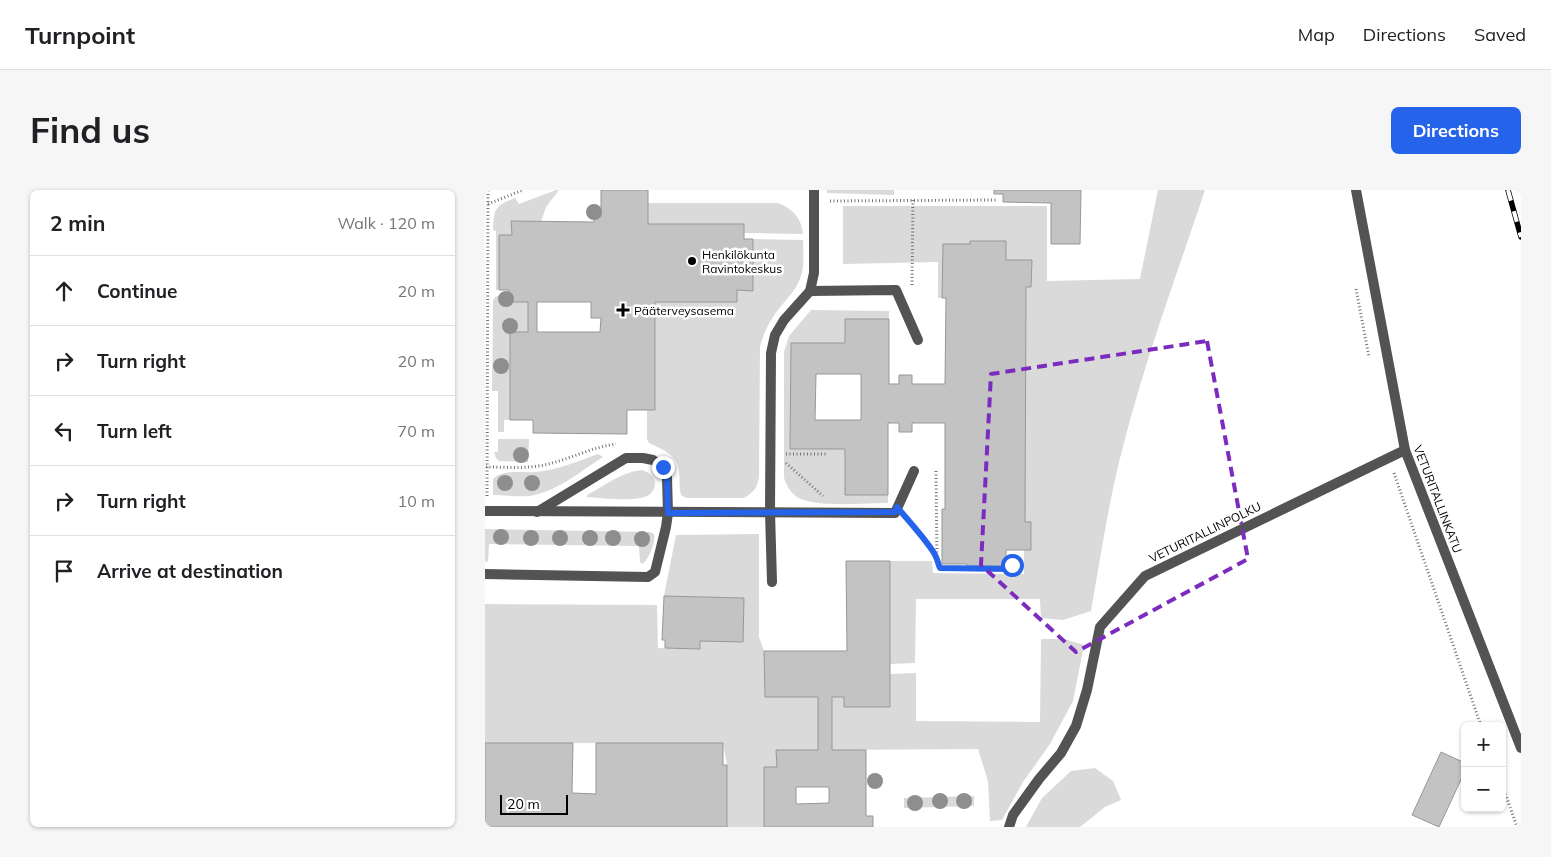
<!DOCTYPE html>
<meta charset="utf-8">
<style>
:root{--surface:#fff;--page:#f6f6f6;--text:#202124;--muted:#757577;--line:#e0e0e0;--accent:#2563eb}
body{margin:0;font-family:Mulish,sans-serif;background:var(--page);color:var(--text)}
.controls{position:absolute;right:15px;bottom:15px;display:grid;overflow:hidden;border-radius:8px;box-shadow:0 1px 4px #0004}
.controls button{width:45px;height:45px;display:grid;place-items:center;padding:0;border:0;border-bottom:1px solid var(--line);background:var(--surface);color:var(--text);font:25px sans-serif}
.scale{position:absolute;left:15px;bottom:12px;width:68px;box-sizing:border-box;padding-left:5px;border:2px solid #000;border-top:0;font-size:14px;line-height:18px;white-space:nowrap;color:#000;-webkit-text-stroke:4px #fff;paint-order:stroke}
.stop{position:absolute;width:15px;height:15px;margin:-11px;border:4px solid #2563eb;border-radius:50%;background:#fff}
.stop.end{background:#2563eb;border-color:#fff;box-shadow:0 1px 5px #0008}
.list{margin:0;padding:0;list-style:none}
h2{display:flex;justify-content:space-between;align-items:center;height:65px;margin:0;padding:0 20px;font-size:21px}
h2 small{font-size:16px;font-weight:400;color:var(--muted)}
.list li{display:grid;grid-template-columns:32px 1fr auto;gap:15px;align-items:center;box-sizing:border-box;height:70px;padding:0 20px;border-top:1px solid var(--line)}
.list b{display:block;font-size:19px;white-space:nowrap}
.list em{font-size:16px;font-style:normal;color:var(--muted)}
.icon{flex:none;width:28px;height:28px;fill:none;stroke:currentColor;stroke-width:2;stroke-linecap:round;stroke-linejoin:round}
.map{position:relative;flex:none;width:1036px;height:637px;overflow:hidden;border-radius:8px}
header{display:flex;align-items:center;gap:30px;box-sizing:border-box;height:70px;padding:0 25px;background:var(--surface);border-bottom:1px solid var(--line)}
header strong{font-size:24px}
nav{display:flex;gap:28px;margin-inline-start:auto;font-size:18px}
.intro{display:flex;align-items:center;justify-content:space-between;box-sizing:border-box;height:120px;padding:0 30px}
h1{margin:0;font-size:35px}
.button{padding:12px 22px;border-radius:8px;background:var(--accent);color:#fff;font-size:18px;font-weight:700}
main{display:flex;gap:30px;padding:0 30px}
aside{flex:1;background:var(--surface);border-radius:8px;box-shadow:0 1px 4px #0004}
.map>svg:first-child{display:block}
.green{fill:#dadada}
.building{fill:#c3c3c3;stroke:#979797;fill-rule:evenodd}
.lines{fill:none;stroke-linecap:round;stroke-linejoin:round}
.path{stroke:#757575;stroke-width:3;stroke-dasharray:1 2.5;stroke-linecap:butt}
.service{stroke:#535353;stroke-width:10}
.minor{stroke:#535353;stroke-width:10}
.rail-casing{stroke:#000;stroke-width:5.5}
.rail{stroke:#fff;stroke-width:4;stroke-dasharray:11;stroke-linecap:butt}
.tree{fill:#8e8e8e}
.route{stroke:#2563eb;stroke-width:6}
.marked{fill:none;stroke:#7b2cbf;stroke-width:4;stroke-dasharray:10 6;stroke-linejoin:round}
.poi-dot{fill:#000;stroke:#fff;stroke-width:2}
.labels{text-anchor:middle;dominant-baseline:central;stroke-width:5;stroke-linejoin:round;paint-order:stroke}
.poi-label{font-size:12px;fill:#000;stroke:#fff;text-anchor:start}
.street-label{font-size:12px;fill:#000;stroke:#fff}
</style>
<header>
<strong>Turnpoint</strong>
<nav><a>Map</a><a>Directions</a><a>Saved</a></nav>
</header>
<div class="intro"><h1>Find us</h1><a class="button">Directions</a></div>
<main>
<aside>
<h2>2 min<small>Walk · 120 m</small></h2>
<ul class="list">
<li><svg class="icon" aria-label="ahead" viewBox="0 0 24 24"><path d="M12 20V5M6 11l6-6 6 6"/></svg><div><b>Continue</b></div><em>20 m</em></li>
<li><svg class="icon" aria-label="right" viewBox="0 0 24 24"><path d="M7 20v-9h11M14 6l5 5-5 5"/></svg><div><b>Turn right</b></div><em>20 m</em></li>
<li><svg class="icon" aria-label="left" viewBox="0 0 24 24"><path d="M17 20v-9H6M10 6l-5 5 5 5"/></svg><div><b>Turn left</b></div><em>70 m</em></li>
<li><svg class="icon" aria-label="right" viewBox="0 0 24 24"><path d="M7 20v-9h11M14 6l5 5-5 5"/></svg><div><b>Turn right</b></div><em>10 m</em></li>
<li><svg class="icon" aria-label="arrive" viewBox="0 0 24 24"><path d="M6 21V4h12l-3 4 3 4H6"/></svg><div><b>Arrive at destination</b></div></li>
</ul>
</aside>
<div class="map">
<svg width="1036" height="637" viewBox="0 0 1036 637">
<rect width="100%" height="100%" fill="#fff"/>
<!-- green -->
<g class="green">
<path d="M 71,0 L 74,0 L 61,17 L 56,32 L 26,32 L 27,45 L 14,45 L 14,100 L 11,100 L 11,41 L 8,40 C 9,18 10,16 30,8 L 34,14 Z"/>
<path d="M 342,0 L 409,0 L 409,5 L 342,3 Z"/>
<path d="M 673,0 L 720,0 C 692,84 661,167 639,253 C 624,308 616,365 606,421 L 578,430 L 556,428 L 555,409 L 431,409 L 430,473 L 405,474 L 405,371 L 447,371 L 448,383 L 539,384 L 539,360 L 546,359 L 546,332 L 540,332 L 541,97 L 546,96 L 547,70 L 521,70 L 485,51 L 485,54 L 458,54 L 457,108 L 453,108 L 453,72 L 358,74 L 358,16 L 562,16 L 562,91 L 655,89 Z"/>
<path d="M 163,13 L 293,13 C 308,19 316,27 318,44 L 259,43 L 259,34 L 163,34 Z"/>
<path d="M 268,49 L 318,50 C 318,62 320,77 315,89 C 309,104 296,114 288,127 C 282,136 278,146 275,156 L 274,287 C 272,298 269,302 259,308 L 201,308 L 196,305 C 194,297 195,290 194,281 C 193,265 177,259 164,253 L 162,249 L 162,220 L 170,220 L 170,112 L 252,112 L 252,100 L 268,100 Z"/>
<path d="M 15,105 L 24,105 L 43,112 L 43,142 L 25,142 L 25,230 L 19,230 L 19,242 L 13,242 L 13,201 L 7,201 L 8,111 L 10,107 Z"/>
<path d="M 326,120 L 404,121 L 404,129 L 360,153 L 306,153 L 305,259 L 360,259 L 360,304 L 403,305 L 403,313 C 382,313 328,318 312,307 C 305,302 302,296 299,288 L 299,162 L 304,146 Z"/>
<path d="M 13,249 L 44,249 L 43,272 L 14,271 L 11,268 L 9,262 L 13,262 Z"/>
<path d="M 113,264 L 118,267 C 96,281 70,303 44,306 C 32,307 20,305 8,305 L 8,289 C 18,279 36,283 49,282 C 71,281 93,271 113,264 Z"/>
<path d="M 157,280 C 169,284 175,294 165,304 C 156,313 115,308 102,307 L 102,305 C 120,295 137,282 157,280 Z"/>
<path d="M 0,339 L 165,342 L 169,344 C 171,351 164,370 157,374 L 155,372 L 154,356 L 4,354 L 3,371 L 1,372 L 0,371 Z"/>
<path d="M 274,344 L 274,447 L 279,461 L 280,507 L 333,507 L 333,560 L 292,560 L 292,577 L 279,577 L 279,637 L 242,637 L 242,575 L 238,553 L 0,553 L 0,414 L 172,415 L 173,458 L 215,459 L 215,451 L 259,408 L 179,406 L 191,345 Z"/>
<path d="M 556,449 L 579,449 L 599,455 L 588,511 L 565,554 L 538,592 L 517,630 L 505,631 L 503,591 L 493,559 L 347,560 L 347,507 L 359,507 L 359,517 L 405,517 L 405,484 L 431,483 L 431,531 L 555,532 Z"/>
<path d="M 610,578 L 628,591 L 636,610 L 620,617 L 595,637 L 541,637 L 557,608 L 586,581 Z"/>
<path d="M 489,606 L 489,616 L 419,618 L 419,608 Z"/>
</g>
<!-- building -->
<g class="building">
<path d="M 116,0 L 163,0 L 163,34 L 259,34 L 259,49 L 268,49 L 268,101 L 252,100 L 252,112 L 170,112 L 170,220 L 142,220 L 142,244 L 48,243 L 48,230 L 25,230 L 25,142 L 43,142 L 43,112 L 24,112 L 24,100 L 14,100 L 14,45 L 27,45 L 26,31 L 109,32 L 109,27 L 116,27 ZM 52,112 L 106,112 L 106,128 L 116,128 L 115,142 L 52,142 Z"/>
<path d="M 509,0 L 596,0 L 595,54 L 566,54 L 566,13 L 518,12 L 518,4 L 509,4 Z"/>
<path d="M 485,51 L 521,51 L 521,70 L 547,70 L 546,97 L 541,97 L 540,332 L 546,332 L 546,360 L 521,360 L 521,376 L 482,376 L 482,374 L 457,374 L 457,319 L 460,319 L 460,233 L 427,233 L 427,242 L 414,242 L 414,233 L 403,233 L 403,305 L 360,305 L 360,259 L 305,259 L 306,153 L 360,153 L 360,129 L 404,129 L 404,194 L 414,194 L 414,185 L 427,185 L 427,194 L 460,194 L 461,108 L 457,108 L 458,54 L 485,54 ZM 331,184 L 376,184 L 376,230 L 330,230 Z"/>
<path d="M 361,371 L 405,371 L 405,517 L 359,517 L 359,507 L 347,507 L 347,560 L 381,560 L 381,626 L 388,626 L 388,637 L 279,637 L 279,577 L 292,577 L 291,560 L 333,560 L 333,507 L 280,507 L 279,461 L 362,461 ZM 311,597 L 344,597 L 344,613 L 311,614 Z"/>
<path d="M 179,406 L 259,408 L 258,452 L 215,451 L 215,459 L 180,458 L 180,450 L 177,450 Z"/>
<path d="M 0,553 L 88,553 L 87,603 L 111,604 L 111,553 L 238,553 L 238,575 L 242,575 L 242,637 L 0,637 Z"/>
<path d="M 956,562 L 980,573 L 980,581 L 954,637 L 927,625 Z"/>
</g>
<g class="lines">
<!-- path -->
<g class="path">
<path d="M 345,11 L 511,10"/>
<path d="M 3,14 L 38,0"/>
<path d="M 427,95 L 428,10"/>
<path d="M 871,99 L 884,167"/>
<path d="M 301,264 L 342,264"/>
<path d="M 301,273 L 338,306"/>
<path d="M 1,277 C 20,277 40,279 59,275 C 83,270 107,257 131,254"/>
<path d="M 451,281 L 452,373 L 455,378 L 525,379 L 527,375 L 527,364"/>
<path d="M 909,283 L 996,536"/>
<path d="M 2,306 L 3,0"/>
<path d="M 423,331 L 452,368"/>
<path d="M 1017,594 L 1032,637"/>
</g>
<!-- service -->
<g class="service">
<path d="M 325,101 L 411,100 L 433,150"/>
<path d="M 0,321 L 410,323 L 429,281"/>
<path d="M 0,384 L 163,387 L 170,382 L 181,337 L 183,323 L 182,287 L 178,277 L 168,270 L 158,268 L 141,268 L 52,322"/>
<path d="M 287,392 L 285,322 L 286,163 L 290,145 L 299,130 L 325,101 L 329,83 L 329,0"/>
</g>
<!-- minor -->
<g class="minor">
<path d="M 871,0 L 920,260 L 1036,558"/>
<path d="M 524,637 L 528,625 L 554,589 L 576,563 L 591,536 L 602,500 L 615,437 L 660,386 L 920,260"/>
</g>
<!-- rail casing -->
<g class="rail-casing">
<path id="rail" d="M 1023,0 L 1036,47"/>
</g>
<!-- rail -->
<use href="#rail" class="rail"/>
</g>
<!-- trees -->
<g class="tree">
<circle cx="109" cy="22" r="8"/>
<circle cx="21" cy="109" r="8"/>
<circle cx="25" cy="136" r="8"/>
<circle cx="16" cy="176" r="8"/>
<circle cx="36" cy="265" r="8"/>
<circle cx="20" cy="293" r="8"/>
<circle cx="47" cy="293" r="8"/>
<circle cx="16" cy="347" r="8"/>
<circle cx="46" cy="348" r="8"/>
<circle cx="75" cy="348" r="8"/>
<circle cx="105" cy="348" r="8"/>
<circle cx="128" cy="348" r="8"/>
<circle cx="157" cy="349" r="8"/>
<circle cx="390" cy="591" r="8"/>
<circle cx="455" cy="611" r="8"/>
<circle cx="479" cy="611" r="8"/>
<circle cx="430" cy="613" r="8"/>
</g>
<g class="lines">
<!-- route -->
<path class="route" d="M 178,277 L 182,286 L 183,323 L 410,322 L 412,317 C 421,328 447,356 451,367 C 453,371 453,374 455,378 L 525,379 L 527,375"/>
</g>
<!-- marked area -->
<path class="marked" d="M 722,151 L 763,369 L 591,462 L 496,375 L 506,184 Z"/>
<!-- markers -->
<g class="poi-dot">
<circle cx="207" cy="71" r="5"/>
<path d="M135.5 112.5h5v5h5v5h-5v5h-5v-5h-5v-5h5z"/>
</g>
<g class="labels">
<!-- poi labels -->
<g class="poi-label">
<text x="217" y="64">Henkilökunta<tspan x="217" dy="14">Ravintokeskus</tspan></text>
<text x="149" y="120">Pääterveysasema</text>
</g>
<!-- street labels -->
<g class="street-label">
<text transform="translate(953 309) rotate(69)">VETURITALLINKATU</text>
<text transform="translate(720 342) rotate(-26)">VETURITALLINPOLKU</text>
</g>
</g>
</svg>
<div class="controls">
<button>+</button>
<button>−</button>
</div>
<div class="scale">20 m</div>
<div class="stop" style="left:527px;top:375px"></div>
<div class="stop end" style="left:178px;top:277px"></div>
</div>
</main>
